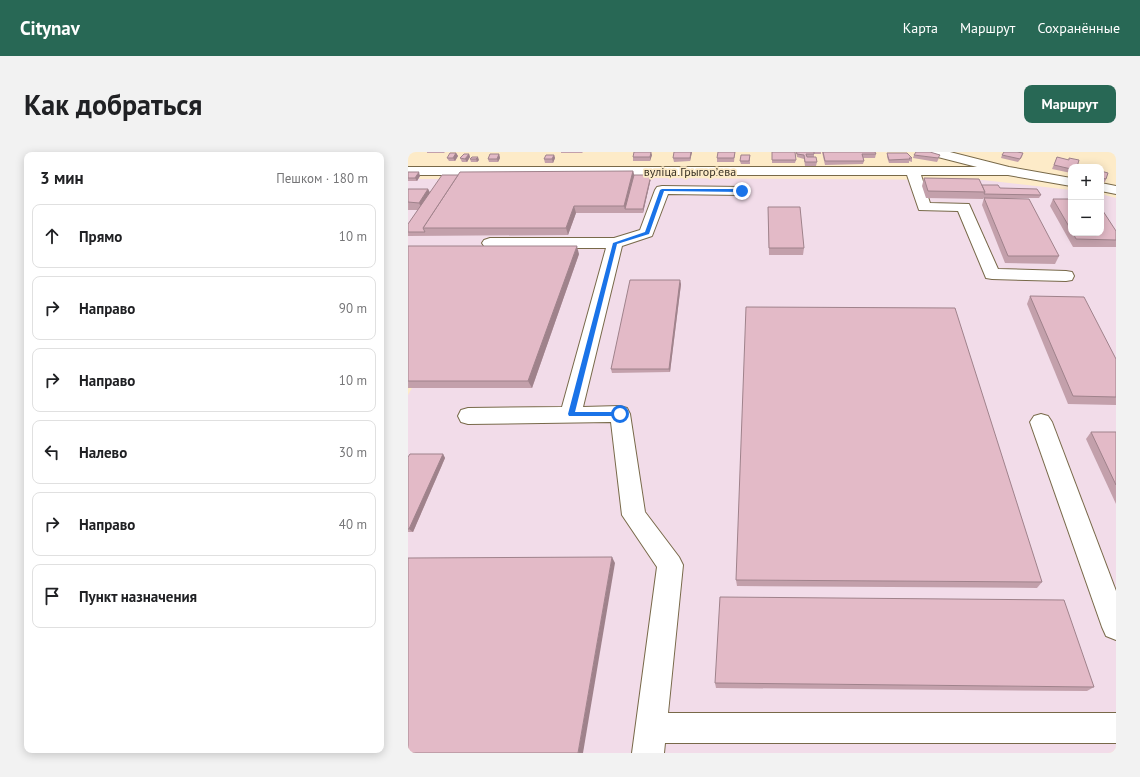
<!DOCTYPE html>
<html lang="ru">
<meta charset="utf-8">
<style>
:root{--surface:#fff;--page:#f2f2f2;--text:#202124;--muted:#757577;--line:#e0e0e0;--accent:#286855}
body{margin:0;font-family:"PT Sans",sans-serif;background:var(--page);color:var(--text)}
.controls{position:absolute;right:12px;top:12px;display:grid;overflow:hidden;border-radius:8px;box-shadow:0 2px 10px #0003}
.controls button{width:36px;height:36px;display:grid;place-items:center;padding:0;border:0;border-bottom:1px solid var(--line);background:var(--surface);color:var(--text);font:20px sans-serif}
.stop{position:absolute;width:12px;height:12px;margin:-9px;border:3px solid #1a73e8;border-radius:50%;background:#fff}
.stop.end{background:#1a73e8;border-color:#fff;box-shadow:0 1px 4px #0008}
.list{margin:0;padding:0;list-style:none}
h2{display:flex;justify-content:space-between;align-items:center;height:52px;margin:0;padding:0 16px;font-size:17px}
h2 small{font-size:13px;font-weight:400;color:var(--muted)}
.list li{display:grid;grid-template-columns:26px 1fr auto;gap:12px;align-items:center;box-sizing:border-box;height:64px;margin:0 8px 8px;padding:0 8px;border:1px solid var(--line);border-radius:8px}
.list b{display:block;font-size:15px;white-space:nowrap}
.list em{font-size:13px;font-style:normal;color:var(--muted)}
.icon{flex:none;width:22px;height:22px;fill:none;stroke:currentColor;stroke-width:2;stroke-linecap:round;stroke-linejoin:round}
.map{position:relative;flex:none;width:708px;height:601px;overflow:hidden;border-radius:8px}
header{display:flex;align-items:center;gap:24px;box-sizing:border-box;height:56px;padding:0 20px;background:var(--accent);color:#fff}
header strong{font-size:19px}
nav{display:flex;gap:22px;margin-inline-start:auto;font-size:14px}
.intro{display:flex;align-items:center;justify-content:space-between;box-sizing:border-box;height:96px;padding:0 24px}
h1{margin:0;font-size:28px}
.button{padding:10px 18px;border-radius:8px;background:var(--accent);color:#fff;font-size:14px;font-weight:700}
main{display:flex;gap:24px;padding:0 24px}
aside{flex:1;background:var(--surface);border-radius:8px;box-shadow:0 2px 10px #0003}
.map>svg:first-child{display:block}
.industrial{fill:#f2dce9}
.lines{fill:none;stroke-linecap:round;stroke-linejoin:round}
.minor-casing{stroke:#786949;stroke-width:2}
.minor{fill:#fff;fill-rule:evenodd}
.wall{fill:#c3a0ab}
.shaded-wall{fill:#9f828b}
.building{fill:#e3bac7;stroke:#9f828b}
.route{fill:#1a73e8}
.labels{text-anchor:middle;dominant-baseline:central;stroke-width:3.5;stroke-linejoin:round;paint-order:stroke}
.far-street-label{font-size:12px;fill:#393225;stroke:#fdebc8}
</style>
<header>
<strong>Citynav</strong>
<nav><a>Карта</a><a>Маршрут</a><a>Сохранённые</a></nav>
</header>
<div class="intro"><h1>Как добраться</h1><a class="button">Маршрут</a></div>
<main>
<aside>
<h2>3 мин<small>Пешком · 180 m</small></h2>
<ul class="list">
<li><svg class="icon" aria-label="ahead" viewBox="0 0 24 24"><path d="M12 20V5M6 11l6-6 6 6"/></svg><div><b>Прямо</b></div><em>10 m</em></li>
<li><svg class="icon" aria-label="right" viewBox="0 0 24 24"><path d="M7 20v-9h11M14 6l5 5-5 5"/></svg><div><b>Направо</b></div><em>90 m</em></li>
<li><svg class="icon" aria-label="right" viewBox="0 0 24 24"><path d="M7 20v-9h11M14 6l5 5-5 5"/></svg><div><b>Направо</b></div><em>10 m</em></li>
<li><svg class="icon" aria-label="left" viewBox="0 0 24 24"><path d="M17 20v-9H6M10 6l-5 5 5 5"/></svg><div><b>Налево</b></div><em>30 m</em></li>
<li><svg class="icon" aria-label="right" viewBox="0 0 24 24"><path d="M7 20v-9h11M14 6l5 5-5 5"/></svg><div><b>Направо</b></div><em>40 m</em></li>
<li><svg class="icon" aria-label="arrive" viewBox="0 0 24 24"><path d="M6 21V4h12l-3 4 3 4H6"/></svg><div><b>Пункт назначения</b></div></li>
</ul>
</aside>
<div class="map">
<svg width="708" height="601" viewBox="0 0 708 601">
<rect width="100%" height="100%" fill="#fdebc8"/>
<!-- industrial -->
<path class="industrial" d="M 0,24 L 12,24 L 11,27 L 243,26 L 575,28 L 663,38 L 663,81 L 693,81 L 693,42 L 708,46 L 708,601 L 0,601 L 0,243 L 4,236 L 0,236 Z"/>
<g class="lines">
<!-- minor casing -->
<g class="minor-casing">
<g id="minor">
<path d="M 521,0 L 542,0 L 601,15 L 663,26 L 663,34 L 600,23 L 513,23 L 522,51 L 561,52 L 590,117 L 658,119 L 664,120 L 666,124 L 664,128 L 658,129 L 584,127 L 578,126 L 550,59 L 511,58 L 499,23 L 0,23 L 0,15 L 569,15 L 522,3 Z"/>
<path d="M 693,31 L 708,34 L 708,42 L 693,39 Z"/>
<path d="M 254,34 L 334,35 L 339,36 L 341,39 L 339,42 L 334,43 L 260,42 L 244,84 L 214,94 L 175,255 L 212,254 L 219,256 L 222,262 L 237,360 L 271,405 L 275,413 L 260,561 L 708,561 L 708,591 L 257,591 L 256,601 L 224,601 L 249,415 L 214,363 L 203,270 L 60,272 L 53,270 L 50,264 L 53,258 L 60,256 L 154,255 L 198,96 L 82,96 L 76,94 L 74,91 L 76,88 L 82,86 L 206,86 L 232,78 L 247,38 L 249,35 Z"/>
<path d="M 633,262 L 640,264 L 644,270 L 708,439 L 708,488 L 698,484 L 694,475 L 622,270 L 626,264 Z"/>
</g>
</g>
<!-- minor -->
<use href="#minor" class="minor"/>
</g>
<!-- wall -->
<g class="wall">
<path d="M 19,0 L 37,0 L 36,1 L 19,1 Z"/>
<path d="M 153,0 L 175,0 L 174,1 L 153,1 Z"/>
<path d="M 284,0 L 282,9 L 266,10 L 265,6 Z"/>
<path d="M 327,0 L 326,10 L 309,10 L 309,6 Z"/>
<path d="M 364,0 L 388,8 L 387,11 L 364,11 Z"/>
<path d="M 388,0 L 413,0 L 413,2 L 406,2 L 406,5 L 409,10 L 408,14 L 397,14 L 396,7 L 389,5 Z"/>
<path d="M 414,0 L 467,0 L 468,2 L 467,6 L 455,6 L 456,9 L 455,12 L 417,13 Z"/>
<path d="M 48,1 L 50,4 L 47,9 L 41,9 L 39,6 Z"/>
<path d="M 479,1 L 504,6 L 504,10 L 501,9 L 501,11 L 481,11 L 479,5 Z"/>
<path d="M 615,1 L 614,5 L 610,10 L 593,6 L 594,3 Z"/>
<path d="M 61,2 L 62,5 L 59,10 L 54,10 L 52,6 Z"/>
<path d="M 91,2 L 92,6 L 90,10 L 81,10 L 80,7 Z"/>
<path d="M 146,3 L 147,6 L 145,11 L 137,11 L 136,7 Z"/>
<path d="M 244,3 L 242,9 L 225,9 L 225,5 Z"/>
<path d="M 342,3 L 342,12 L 333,12 L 332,9 Z"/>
<path d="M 506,3 L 531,6 L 529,10 L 505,6 Z"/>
<path d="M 64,5 L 71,8 L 69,10 L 63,10 L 62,7 Z"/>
<path d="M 649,5 L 661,8 L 663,15 L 663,21 L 644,17 Z"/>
<path d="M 225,19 L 226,23 L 243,26 L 235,61 L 168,61 L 160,83 L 0,84 L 0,72 L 10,58 L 0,58 L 0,37 L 20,37 L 22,41 Z"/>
<path d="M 693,19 L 698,27 L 697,30 L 693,30 Z"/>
<path d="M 0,20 L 12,24 L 9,29 L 0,29 Z"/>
<path d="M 516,26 L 574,33 L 633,43 L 631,46 L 575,46 L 575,47 L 518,46 L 514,34 Z"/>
<path d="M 576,46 L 651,104 L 647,112 L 597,111 L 574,53 Z"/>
<path d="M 645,47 L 663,47 L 663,81 L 693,81 L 708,79 L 708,95 L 665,95 L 642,54 Z"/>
<path d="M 360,55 L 396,96 L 395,103 L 361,103 Z"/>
<path d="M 0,94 L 171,102 L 124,236 L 0,236 Z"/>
<path d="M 273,132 L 262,220 L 204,221 L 203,217 Z"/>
<path d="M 622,144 L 708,207 L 708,253 L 660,252 L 619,152 Z"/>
<path d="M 683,280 L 708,280 L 708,352 L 678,287 Z"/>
<path d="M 35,302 L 37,306 L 5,380 L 0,380 L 0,305 Z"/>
<path d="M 328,428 L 634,430 L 629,436 L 329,434 Z"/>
<path d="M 307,531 L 686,535 L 679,539 L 308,536 Z"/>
</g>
<!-- shaded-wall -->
<g class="shaded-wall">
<path d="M 243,0 L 244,3 L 242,9 L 242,5 Z"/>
<path d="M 283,0 L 284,0 L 282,9 L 282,6 Z"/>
<path d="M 48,1 L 50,4 L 47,9 L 45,6 Z"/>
<path d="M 61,2 L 62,5 L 59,10 L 57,7 Z"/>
<path d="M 91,2 L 92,6 L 90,10 L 89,7 Z"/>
<path d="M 146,3 L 147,6 L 145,11 L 144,7 Z"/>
<path d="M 70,5 L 71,8 L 69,10 L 68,7 Z"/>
<path d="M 225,19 L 227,26 L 217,57 L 216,54 Z"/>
<path d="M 11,20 L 12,24 L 9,29 L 7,26 Z"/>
<path d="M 243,23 L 243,26 L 235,61 L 235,57 Z"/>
<path d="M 20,37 L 24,44 L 14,58 L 11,51 Z"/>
<path d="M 166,54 L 168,61 L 160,83 L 158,76 Z"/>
<path d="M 169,94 L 171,102 L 124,236 L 120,229 Z"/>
<path d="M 272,128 L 273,132 L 262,220 L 261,217 Z"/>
<path d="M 35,302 L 37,306 L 5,380 L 1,377 Z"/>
<path d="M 204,405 L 207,411 L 175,601 L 170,601 Z"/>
</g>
<!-- building -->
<g class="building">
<path d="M 226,0 L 243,0 L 242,5 L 225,5 Z"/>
<path d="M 266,0 L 283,0 L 282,6 L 265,6 Z"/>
<path d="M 310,0 L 327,0 L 326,6 L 309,6 Z"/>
<path d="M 364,0 L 387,0 L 388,8 L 364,8 Z"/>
<path d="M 388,0 L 406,0 L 406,2 L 398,2 L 399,5 L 408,5 L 409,10 L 397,10 L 396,3 L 389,2 Z"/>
<path d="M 415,0 L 467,0 L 468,2 L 454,2 L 456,9 L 417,9 Z"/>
<path d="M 508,0 L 522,0 L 532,3 L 530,6 L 506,3 Z"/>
<path d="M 596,0 L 609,0 L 615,1 L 612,7 L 594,3 Z"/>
<path d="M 42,1 L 48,1 L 45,6 L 39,6 Z"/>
<path d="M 479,1 L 499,1 L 504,6 L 501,6 L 502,7 L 481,8 Z"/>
<path d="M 56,2 L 61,2 L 57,7 L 52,6 Z"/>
<path d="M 82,2 L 91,2 L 89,7 L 80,7 Z"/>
<path d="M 138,3 L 146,3 L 144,7 L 136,7 Z"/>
<path d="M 333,3 L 342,3 L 341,9 L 332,9 Z"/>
<path d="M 64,5 L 70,5 L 68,7 L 62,7 Z"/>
<path d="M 649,5 L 661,8 L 661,6 L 671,8 L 669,15 L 663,15 L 663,17 L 646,13 Z"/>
<path d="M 225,19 L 216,54 L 166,54 L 158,76 L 15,76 L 52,20 Z"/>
<path d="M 693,19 L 700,21 L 698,27 L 693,26 Z"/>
<path d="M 0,20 L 11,20 L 7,26 L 0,26 Z"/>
<path d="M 34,23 L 50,23 L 15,76 L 17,80 L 0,80 L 0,72 Z"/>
<path d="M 226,23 L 243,23 L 235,57 L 217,57 Z"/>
<path d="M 516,26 L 571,27 L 577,40 L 520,39 Z"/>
<path d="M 574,33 L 590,33 L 592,36 L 629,37 L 633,43 L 576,42 L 577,40 Z"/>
<path d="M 0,37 L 20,37 L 11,51 L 0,50 Z"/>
<path d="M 576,46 L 621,47 L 651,104 L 600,104 Z"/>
<path d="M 645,47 L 663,47 L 663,78 Z"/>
<path d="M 360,55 L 392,55 L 396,96 L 361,96 Z"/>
<path d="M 693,56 L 708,79 L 708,88 L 668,87 L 665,81 L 693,81 Z"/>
<path d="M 0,94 L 169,94 L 120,229 L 0,229 Z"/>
<path d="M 222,128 L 272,128 L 261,217 L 203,217 Z"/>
<path d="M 622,144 L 676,145 L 708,207 L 708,245 L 665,244 Z"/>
<path d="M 338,155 L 547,156 L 634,430 L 328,428 Z"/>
<path d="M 683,280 L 708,280 L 708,333 Z"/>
<path d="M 2,302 L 35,302 L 1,377 L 0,377 L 0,305 Z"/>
<path d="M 204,405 L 170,601 L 0,601 L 0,406 Z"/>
<path d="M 312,445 L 656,448 L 686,535 L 307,531 Z"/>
</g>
<!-- route -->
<path class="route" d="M 254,37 L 334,37 L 336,39 L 334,40 L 256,39 L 241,82 L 209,92 L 167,260 L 212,260 L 215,262 L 212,264 L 161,264 L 160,262 L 205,91 L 237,80 L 252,38 Z"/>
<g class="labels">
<!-- far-street labels -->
<g class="far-street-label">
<text x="282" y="19">вуліца Грыгорʼева</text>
</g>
</g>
</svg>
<div class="controls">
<button>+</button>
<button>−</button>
</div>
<div class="stop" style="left:212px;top:262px"></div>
<div class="stop end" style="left:334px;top:39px"></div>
</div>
</main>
